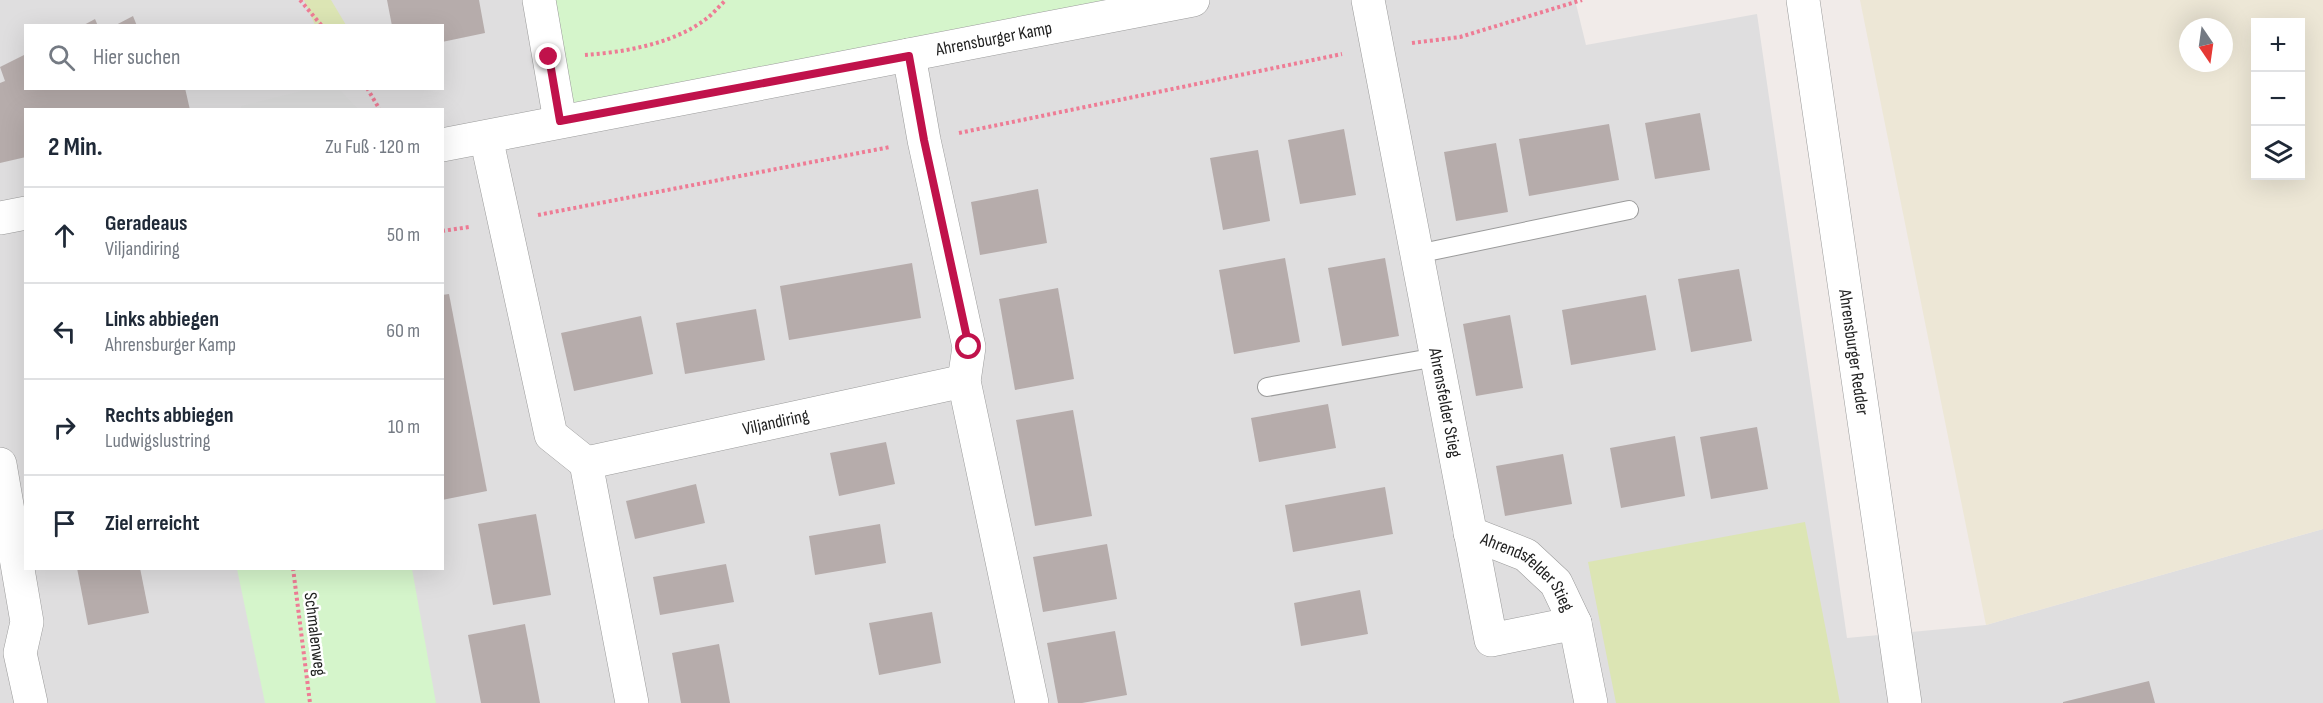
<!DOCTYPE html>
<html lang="de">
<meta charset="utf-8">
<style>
:root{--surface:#fff;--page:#f2f2f3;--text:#1f2937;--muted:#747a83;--line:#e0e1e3}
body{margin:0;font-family:"Sofia Sans Condensed",sans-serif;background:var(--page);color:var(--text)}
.controls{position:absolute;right:18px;top:18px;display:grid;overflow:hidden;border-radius:0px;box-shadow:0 6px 24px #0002}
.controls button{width:54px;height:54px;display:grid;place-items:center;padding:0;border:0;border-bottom:2px solid var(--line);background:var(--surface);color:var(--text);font:30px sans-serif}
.compass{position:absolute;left:2179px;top:18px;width:54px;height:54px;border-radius:50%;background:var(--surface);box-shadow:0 6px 24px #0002;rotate:167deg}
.stop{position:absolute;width:18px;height:18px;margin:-14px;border:4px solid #c0124b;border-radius:50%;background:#fff}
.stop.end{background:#c0124b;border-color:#fff;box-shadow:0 2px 6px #0008}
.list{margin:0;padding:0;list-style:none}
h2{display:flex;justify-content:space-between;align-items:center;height:78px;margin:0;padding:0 24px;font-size:26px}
h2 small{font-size:20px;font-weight:400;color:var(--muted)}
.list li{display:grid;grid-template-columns:39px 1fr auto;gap:18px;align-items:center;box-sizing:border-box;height:96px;padding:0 24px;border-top:2px solid var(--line)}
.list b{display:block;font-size:22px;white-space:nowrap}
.list p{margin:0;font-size:20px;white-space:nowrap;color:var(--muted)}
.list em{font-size:20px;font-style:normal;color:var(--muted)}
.icon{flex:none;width:33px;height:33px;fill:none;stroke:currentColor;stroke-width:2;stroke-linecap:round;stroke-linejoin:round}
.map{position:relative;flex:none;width:2323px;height:703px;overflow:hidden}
.search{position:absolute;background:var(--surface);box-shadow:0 6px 24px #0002;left:24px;top:24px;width:420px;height:66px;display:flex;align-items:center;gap:15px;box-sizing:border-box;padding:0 21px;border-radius:0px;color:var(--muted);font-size:22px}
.panel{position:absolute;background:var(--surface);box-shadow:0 6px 24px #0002;left:24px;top:108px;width:420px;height:462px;border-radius:0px}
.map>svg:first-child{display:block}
.residential{fill:#dfdedf;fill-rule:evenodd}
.farmland{fill:#ede7d6;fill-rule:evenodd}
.grass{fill:#dce5b4}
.park{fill:#d5f5cb}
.parking{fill:#ddd}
.building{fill:#b6acab}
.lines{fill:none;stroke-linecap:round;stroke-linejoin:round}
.lane-casing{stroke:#9b9b9b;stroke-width:20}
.street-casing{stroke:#9b9b9b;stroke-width:34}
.path{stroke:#ee7c95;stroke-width:4;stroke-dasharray:3 3;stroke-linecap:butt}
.lane{stroke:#fff;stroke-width:18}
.street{stroke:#fff;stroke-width:33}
.route{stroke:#c0124b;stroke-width:8}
.labels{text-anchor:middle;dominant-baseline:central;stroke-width:5;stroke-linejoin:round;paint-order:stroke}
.street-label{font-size:18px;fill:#212121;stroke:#fff}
</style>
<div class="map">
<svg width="2323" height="703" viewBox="0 0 2323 703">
<rect width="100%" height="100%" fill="#f1ebe9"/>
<!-- residential -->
<path class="residential" d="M 0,0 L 1575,0 L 1586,45 L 1757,14 L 1847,638 L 1986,625 L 2323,529 L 2323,703 L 0,703 ZM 26,26 L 442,26 L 442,88 L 26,88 ZM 26,110 L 442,110 L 442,568 L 26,568 Z"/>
<!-- farmland -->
<path class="farmland" d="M 1860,0 L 2323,0 L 2323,529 L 1986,625 ZM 2256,22 L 2300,22 L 2300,176 L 2256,176 ZM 2188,27 L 2224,27 L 2224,63 L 2188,63 Z"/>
<!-- grass -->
<g class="grass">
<path d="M 304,0 L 331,0 L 346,25 L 315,25 Z"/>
<path d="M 1805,522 L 1840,703 L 1616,703 L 1588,562 Z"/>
</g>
<!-- park -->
<g class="park">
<path d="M 548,0 L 1127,0 L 567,106 Z"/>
<path d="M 237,569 L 412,569 L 436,703 L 265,703 Z"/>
</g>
<!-- parking -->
<path class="parking" d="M 338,88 L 358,109 L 241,109 L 241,106 L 309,89 Z"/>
<!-- building -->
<g class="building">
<path d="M 387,0 L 479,0 L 485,33 L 442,42 L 442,26 L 392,26 Z"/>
<path d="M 133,16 L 137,26 L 114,26 Z"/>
<path d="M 95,19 L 98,26 L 82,26 Z"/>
<path d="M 26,54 L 26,88 L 185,88 L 190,110 L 26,110 L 26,157 L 0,163 L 0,83 L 5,81 L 0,67 Z"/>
<path d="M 1700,113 L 1710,170 L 1655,179 L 1645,123 Z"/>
<path d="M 1609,124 L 1619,180 L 1529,196 L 1519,139 Z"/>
<path d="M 1344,129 L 1356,195 L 1300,204 L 1288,140 Z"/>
<path d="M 1496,143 L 1508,212 L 1456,221 L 1444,152 Z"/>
<path d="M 1258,150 L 1270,221 L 1223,230 L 1210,158 Z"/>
<path d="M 1038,189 L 1047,243 L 980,255 L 971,202 Z"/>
<path d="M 1285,258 L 1300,342 L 1234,354 L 1219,270 Z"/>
<path d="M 1385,258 L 1399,336 L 1342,346 L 1328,268 Z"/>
<path d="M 912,263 L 921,318 L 789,340 L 780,286 Z"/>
<path d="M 1739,269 L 1752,341 L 1691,352 L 1678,279 Z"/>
<path d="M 1058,288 L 1074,379 L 1015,390 L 999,299 Z"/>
<path d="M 449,294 L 487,491 L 442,500 L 442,295 Z"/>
<path d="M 1646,295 L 1656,350 L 1571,365 L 1562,310 Z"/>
<path d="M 756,309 L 765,360 L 685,374 L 676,323 Z"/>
<path d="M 1510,315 L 1523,388 L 1476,396 L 1463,324 Z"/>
<path d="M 641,316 L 653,374 L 574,391 L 561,333 Z"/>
<path d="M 1328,404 L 1336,448 L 1259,462 L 1251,418 Z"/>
<path d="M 1073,410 L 1092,516 L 1035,526 L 1016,420 Z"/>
<path d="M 1757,427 L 1768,489 L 1711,499 L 1700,437 Z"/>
<path d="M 1675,436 L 1685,496 L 1621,508 L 1610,448 Z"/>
<path d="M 886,442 L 895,484 L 839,496 L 830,453 Z"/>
<path d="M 1563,454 L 1572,504 L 1505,516 L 1496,466 Z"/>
<path d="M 696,484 L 705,523 L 635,539 L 626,501 Z"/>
<path d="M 1385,487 L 1393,534 L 1293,552 L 1285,505 Z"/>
<path d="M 536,514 L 551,595 L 493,605 L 478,524 Z"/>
<path d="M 880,524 L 886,563 L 815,575 L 809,536 Z"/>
<path d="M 1107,544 L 1117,599 L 1043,612 L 1033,557 Z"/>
<path d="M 726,564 L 734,602 L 660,615 L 653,577 Z"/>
<path d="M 77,568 L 140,568 L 149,613 L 88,625 Z"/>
<path d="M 1360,590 L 1368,634 L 1301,646 L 1294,603 Z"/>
<path d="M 932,612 L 941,663 L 879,675 L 869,623 Z"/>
<path d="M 525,624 L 540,703 L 481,703 L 468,635 Z"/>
<path d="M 1115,631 L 1127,695 L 1082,703 L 1058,703 L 1047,643 Z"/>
<path d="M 719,644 L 730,703 L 681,703 L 672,653 Z"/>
<path d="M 2149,681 L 2155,703 L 2063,703 L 2063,702 Z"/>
</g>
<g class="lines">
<!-- lane casing -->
<g class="lane-casing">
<g id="lane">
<path d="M 1417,254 L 1629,210"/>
<path d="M 1267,387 L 1437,357"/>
</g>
</g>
<!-- street casing -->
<g class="street-casing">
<g id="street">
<path d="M 539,0 L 560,121"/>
<path id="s1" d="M 1368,0 L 1491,640 L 1575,623 L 1591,703"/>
<path id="s2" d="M 1803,0 L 1905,703"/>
<path d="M 909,55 L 924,140 L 969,347 L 964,381 L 1032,703"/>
<path d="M 486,137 L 551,435 L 586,463 L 632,703"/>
<path id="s3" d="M 442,145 L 1193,0"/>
<path d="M 0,218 L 26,213"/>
<path id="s4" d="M 586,463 L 964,381"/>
<path d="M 0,464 L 27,622 L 20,653 L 31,703"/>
<path id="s5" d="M 1470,533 L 1526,555 L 1556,583 L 1575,623"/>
</g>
</g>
<!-- path -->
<g class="path">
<path d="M 300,0 L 322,26"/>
<path d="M 1412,43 L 1460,37 L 1582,0"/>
<path d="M 585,55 C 625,52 673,44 706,19 C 713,14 719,6 726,0"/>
<path d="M 367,88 L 380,110"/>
<path d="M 959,133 L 1342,54"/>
<path d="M 538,215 L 890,147"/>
<path d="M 442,231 L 469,227"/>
<path d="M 293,568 L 310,703"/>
</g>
<!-- lane -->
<use href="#lane" class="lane"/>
<!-- street -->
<use href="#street" class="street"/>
</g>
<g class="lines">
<!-- route -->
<path class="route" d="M 549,57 L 560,121 L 909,56 L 924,140 L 969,347"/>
</g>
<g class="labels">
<!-- street labels -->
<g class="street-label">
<text stroke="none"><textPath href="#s3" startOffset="562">Ahrensburger Kamp</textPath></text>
<text stroke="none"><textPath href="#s2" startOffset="356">Ahrensburger Redder</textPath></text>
<text stroke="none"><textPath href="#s1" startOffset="410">Ahrensfelder Stieg</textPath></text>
<text stroke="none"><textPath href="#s4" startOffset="194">Viljandiring</textPath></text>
<text stroke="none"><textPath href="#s5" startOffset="72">Ahrendsfelder Stieg</textPath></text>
<text transform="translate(315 634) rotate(83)">Schmalenweg</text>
</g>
</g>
</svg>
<div class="controls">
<button>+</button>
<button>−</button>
<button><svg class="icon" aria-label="layers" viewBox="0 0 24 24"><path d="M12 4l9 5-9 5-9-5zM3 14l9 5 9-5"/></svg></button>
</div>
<svg class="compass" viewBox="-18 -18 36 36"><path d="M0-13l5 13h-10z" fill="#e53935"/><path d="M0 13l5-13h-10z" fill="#747a83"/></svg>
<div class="stop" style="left:969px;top:347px"></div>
<div class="stop end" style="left:549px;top:57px"></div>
<div class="search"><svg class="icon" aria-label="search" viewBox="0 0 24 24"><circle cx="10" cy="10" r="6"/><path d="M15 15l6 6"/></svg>Hier suchen</div>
<section class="panel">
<h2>2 Min.<small>Zu Fuß · 120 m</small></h2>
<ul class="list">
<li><svg class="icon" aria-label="ahead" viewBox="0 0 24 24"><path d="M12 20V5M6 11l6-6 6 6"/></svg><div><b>Geradeaus</b><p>Viljandiring</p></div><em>50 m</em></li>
<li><svg class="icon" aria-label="left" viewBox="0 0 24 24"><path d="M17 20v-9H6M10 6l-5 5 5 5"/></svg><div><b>Links abbiegen</b><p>Ahrensburger Kamp</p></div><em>60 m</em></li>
<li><svg class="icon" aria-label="right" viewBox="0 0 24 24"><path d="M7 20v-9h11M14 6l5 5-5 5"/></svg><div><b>Rechts abbiegen</b><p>Ludwigslustring</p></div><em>10 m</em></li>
<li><svg class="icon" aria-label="arrive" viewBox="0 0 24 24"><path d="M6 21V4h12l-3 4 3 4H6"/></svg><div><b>Ziel erreicht</b></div></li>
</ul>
</section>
</div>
